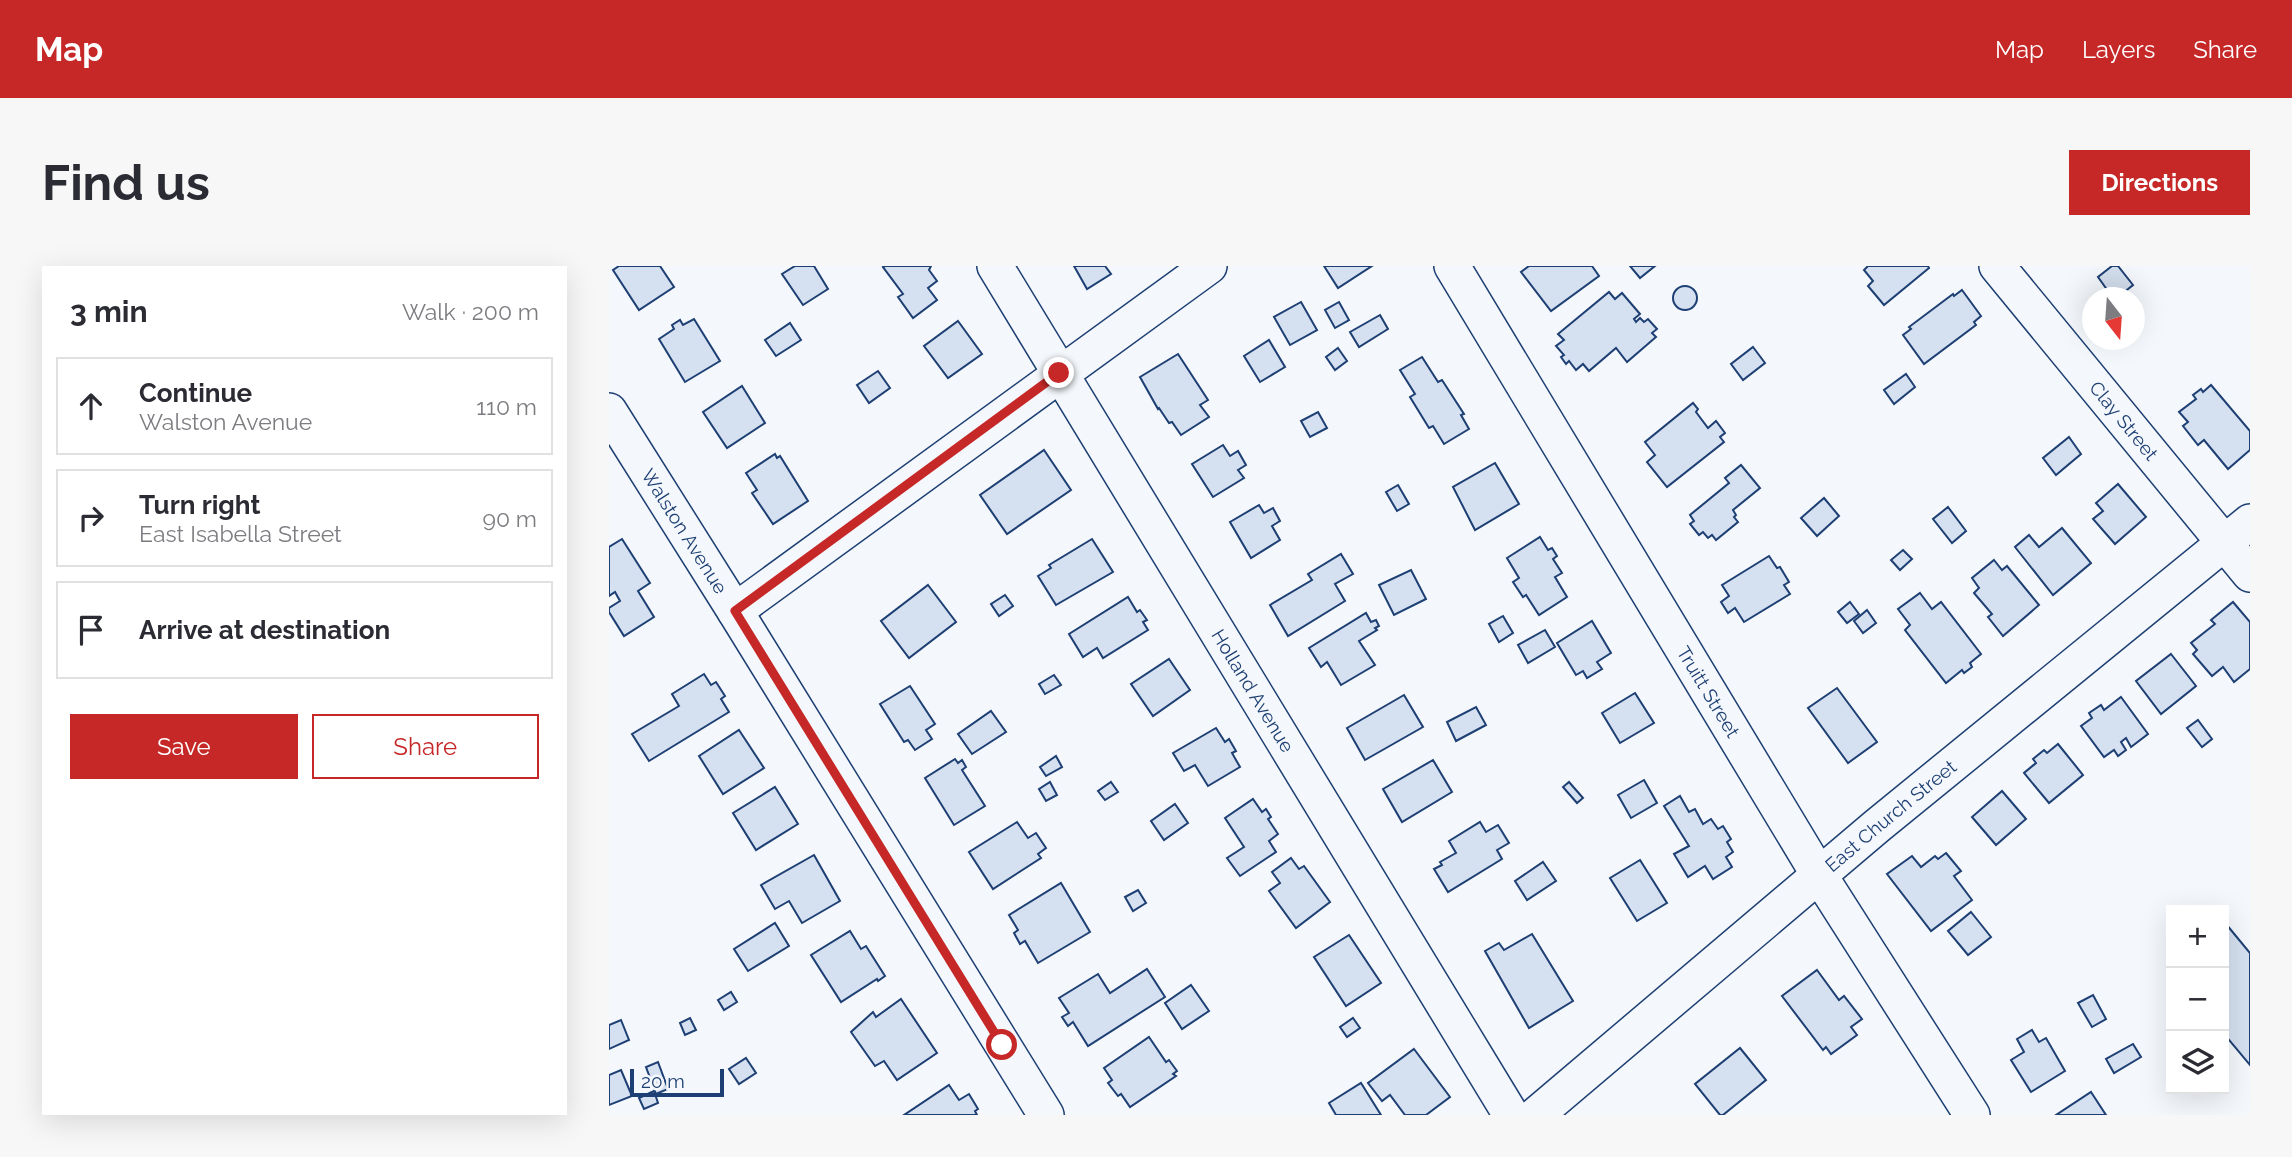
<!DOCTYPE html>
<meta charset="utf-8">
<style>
:root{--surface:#fff;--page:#f7f7f7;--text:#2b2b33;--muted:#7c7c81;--line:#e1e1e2;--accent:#c62828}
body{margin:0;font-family:Raleway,sans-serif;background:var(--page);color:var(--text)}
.controls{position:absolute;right:21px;bottom:21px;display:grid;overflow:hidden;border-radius:0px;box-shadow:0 7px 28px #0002}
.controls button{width:63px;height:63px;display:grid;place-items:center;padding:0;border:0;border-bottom:2px solid var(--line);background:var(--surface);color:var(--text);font:35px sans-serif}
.compass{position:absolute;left:1473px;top:21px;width:63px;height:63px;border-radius:50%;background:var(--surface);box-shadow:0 7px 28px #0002;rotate:163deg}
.scale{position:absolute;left:21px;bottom:18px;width:94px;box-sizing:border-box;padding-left:7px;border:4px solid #1d3f73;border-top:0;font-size:19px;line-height:24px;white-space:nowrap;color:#1d3f73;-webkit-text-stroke:5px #f4f7fb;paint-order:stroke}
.stop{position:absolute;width:21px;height:21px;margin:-16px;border:5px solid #c62828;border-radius:50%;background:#fff}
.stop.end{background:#c62828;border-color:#fff;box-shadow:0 2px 7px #0008}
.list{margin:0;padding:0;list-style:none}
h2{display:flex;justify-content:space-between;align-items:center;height:91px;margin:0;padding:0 28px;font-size:30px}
h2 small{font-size:23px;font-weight:400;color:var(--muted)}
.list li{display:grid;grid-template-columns:46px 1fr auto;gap:21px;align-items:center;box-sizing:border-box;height:98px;margin:0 14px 14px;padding:0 14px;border:2px solid var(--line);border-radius:0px}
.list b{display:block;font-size:26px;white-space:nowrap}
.list p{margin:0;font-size:23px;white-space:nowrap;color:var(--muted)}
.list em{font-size:23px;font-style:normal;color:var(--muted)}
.actions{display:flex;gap:14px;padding:21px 28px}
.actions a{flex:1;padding:16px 0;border:2px solid var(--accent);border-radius:0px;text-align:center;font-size:24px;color:var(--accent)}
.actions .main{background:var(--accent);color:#fff}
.icon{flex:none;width:38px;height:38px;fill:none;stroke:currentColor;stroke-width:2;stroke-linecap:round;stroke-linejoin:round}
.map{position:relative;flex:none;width:1641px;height:849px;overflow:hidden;border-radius:0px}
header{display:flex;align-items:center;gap:42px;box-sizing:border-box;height:98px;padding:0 35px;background:var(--accent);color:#fff}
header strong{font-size:33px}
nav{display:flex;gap:38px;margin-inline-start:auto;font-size:24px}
.intro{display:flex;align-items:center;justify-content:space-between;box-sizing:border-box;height:168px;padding:0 42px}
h1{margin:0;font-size:49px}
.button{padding:18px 32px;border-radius:0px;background:var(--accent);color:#fff;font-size:24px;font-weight:700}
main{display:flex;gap:42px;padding:0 42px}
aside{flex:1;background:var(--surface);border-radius:0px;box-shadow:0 7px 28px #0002}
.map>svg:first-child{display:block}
.building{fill:#d5e0f0;stroke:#1d3f73;stroke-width:2}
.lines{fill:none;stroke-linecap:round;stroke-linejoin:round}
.minor-casing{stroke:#1d3f73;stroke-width:38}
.minor{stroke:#f4f7fb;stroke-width:35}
.route{stroke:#c62828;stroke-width:9}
.labels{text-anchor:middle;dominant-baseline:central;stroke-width:5;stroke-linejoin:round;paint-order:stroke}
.street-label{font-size:19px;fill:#1d3f73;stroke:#f4f7fb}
</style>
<header>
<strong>Map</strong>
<nav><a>Map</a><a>Layers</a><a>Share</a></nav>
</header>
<div class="intro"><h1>Find us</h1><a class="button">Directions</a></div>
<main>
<aside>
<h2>3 min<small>Walk · 200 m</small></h2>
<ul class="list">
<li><svg class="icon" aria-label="ahead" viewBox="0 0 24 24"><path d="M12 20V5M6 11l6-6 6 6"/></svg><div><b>Continue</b><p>Walston Avenue</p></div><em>110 m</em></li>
<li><svg class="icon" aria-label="right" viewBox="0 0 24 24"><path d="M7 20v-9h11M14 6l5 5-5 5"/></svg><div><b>Turn right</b><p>East Isabella Street</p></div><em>90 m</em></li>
<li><svg class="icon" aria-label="arrive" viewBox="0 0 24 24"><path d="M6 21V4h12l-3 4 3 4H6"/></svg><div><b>Arrive at destination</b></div></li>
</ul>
<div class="actions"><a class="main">Save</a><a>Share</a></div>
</aside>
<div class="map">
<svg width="1641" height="849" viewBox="0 0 1641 849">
<rect width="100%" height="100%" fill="#f4f7fb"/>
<!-- building -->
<g class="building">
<path d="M 10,0 L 51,0 L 65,21 L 30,44 L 4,4 Z"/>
<path d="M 186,0 L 205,0 L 219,23 L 194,39 L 173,8 Z"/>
<path d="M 276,0 L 322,0 L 320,4 L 328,15 L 319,22 L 328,34 L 304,52 L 289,31 L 294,28 L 274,1 Z"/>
<path d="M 465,0 L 496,0 L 502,8 L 478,23 Z"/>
<path d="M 715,0 L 763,0 L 729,22 Z"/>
<path d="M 920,0 L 983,0 L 990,10 L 942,45 L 912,6 Z"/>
<path d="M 1021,0 L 1046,0 L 1031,12 Z"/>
<path d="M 1259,0 L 1319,0 L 1320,2 L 1275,39 L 1259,20 L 1264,15 L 1255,4 Z"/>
<path d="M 1503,0 L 1509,0 L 1524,19 L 1508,32 L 1504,32 L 1489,11 Z"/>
<circle cx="1076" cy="32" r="12"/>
<path d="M 1353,24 L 1372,50 L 1365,56 L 1367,59 L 1315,98 L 1294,69 L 1302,63 L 1300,61 L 1344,28 L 1345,30 Z"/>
<path d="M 1000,26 L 1006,33 L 1013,27 L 1031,48 L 1025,53 L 1027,56 L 1031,52 L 1035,56 L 1039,53 L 1048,63 L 1043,67 L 1047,71 L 1018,96 L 1007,82 L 980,105 L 974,98 L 967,104 L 960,95 L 957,98 L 952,91 L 955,89 L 947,80 L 955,74 L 949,68 Z"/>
<path d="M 692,36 L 708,64 L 681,79 L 665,51 Z"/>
<path d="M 730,36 L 740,54 L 726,62 L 716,44 Z"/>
<path d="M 771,49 L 779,63 L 750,81 L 741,66 Z"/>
<path d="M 85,53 L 111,95 L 76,116 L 50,73 L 65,63 L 63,59 L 71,54 L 74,59 Z"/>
<path d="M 349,55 L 373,88 L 339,112 L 315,80 Z"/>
<path d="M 181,57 L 192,74 L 167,90 L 156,74 Z"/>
<path d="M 660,74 L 676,101 L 651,116 L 635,90 Z"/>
<path d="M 1144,81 L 1156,97 L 1134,114 L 1122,98 Z"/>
<path d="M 729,82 L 738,95 L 726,104 L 717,91 Z"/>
<path d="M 569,88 L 599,134 L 591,139 L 600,151 L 572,169 L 563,156 L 560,157 L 550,142 L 549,143 L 531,111 Z"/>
<path d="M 813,91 L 829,116 L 833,114 L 855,148 L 852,149 L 860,163 L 835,178 L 824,160 L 820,162 L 801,131 L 806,128 L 791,104 Z"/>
<path d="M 269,105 L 281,122 L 260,137 L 248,119 Z"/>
<path d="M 1297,108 L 1306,121 L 1285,138 L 1275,124 Z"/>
<path d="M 1602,119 L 1641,165 L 1641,184 L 1619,203 L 1595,174 L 1589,179 L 1574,160 L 1579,156 L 1570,146 L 1587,133 L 1584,129 L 1592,123 L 1594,126 Z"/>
<path d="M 133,120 L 156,157 L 118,182 L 94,146 Z"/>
<path d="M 1084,137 L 1089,143 L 1087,146 L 1099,162 L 1107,155 L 1116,167 L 1111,171 L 1115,176 L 1058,221 L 1038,196 L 1046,189 L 1036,176 Z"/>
<path d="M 709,146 L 718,162 L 701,171 L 692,155 Z"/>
<path d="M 1460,171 L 1472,188 L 1447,209 L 1434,192 Z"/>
<path d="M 614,179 L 621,190 L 629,185 L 637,199 L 629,204 L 635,212 L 604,231 L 583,198 Z"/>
<path d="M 435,184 L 462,224 L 398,268 L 371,229 Z"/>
<path d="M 166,188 L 168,192 L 171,190 L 199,235 L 164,258 L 143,227 L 148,224 L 137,207 Z"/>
<path d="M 886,197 L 910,238 L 866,264 L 844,221 Z"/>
<path d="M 1132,199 L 1151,222 L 1124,244 L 1127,249 L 1125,251 L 1129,256 L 1107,274 L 1103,269 L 1099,272 L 1094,266 L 1090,269 L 1081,258 L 1085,255 L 1081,249 L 1120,217 L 1116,212 Z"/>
<path d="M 1509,218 L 1537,251 L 1506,278 L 1484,253 L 1494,245 L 1487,237 Z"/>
<path d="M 789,219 L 800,238 L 788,245 L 777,226 Z"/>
<path d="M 1215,232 L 1230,250 L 1208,270 L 1192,252 Z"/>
<path d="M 650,239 L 655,247 L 664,242 L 671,255 L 663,260 L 671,274 L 642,292 L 621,256 Z"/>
<path d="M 1339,241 L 1357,265 L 1343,277 L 1324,253 Z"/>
<path d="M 1453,262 L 1482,297 L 1444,329 L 1406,281 L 1420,269 L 1430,281 Z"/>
<path d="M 931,271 L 939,284 L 943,282 L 948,290 L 944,293 L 953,307 L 946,311 L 958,331 L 930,349 L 917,329 L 914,331 L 904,316 L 910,312 L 898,292 Z"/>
<path d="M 13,273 L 41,317 L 29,325 L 45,351 L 15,370 L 0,346 L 0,342 L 11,335 L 6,326 L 0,330 L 0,281 Z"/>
<path d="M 483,273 L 504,306 L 447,339 L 429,310 L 442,302 L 440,299 Z"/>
<path d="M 1294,284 L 1303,293 L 1291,304 L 1282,294 Z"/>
<path d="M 732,288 L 744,308 L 726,318 L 736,335 L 679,370 L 661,339 L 703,314 L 699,308 Z"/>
<path d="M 1160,290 L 1168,302 L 1171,301 L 1180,316 L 1175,319 L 1181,328 L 1135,356 L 1126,342 L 1119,347 L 1112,336 L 1120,330 L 1113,319 Z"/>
<path d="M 1385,294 L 1393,304 L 1398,300 L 1430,339 L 1394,370 L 1379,351 L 1383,348 L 1365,327 L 1370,322 L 1363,312 Z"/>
<path d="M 802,304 L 817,333 L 785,349 L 770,319 Z"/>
<path d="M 319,319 L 347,356 L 300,392 L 272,355 Z"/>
<path d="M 1311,327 L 1323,343 L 1332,336 L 1372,388 L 1361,397 L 1363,401 L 1355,407 L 1353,404 L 1337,417 L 1296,364 L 1301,359 L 1289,343 Z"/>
<path d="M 396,329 L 404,340 L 390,350 L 382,338 Z"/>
<path d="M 519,331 L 528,346 L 531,344 L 538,354 L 534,356 L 539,364 L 494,392 L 488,382 L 474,391 L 460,368 Z"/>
<path d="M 1241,336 L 1250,348 L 1238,357 L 1229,346 Z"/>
<path d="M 1624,336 L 1641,356 L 1641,403 L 1625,416 L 1614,401 L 1603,410 L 1584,388 L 1588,384 L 1582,377 L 1606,358 L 1602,354 Z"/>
<path d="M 1258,344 L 1267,357 L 1254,367 L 1245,355 Z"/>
<path d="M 757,347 L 762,356 L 767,354 L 770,360 L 766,362 L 768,364 L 750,375 L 766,399 L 732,419 L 718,396 L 712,401 L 700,382 Z"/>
<path d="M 894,350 L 904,367 L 890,376 L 880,358 Z"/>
<path d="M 983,355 L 1002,387 L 988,396 L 993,403 L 978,412 L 974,405 L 967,409 L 948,377 Z"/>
<path d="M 936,364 L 946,381 L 919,397 L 909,379 Z"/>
<path d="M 1562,388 L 1587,420 L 1552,448 L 1527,415 Z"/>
<path d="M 560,393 L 581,424 L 544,450 L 522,418 Z"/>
<path d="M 95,408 L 102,419 L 107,416 L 116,430 L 112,433 L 120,446 L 40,495 L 23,468 L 70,440 L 63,428 Z"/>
<path d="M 445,409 L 452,419 L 436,428 L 430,418 Z"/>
<path d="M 301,420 L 326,458 L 317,464 L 323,473 L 306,484 L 299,474 L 295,476 L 271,438 Z"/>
<path d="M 1228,422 L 1268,476 L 1239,497 L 1199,442 Z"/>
<path d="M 1026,427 L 1045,457 L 1011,477 L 993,447 Z"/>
<path d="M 795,429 L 814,461 L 756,494 L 738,462 Z"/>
<path d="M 1512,431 L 1539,468 L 1522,481 L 1517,472 L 1512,476 L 1517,484 L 1509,490 L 1505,484 L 1495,491 L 1472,460 L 1483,452 L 1480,447 L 1492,439 L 1495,444 Z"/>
<path d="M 867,441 L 877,459 L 847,475 L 838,456 Z"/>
<path d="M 382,445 L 397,466 L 363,488 L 349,468 Z"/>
<path d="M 1589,454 L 1603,473 L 1593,481 L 1578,462 Z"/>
<path d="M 607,462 L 616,476 L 620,473 L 627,485 L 623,487 L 631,501 L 599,520 L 586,499 L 575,505 L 564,487 Z"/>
<path d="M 130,464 L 155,502 L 114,528 L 90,490 Z"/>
<path d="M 1449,478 L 1474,509 L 1440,537 L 1415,507 L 1427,497 L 1424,493 L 1435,484 L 1438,487 Z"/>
<path d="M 447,490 L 453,501 L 437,510 L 431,501 Z"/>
<path d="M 346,493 L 349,497 L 353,494 L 357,501 L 353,504 L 376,540 L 345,559 L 316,512 Z"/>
<path d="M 824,494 L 843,526 L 793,556 L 774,523 Z"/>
<path d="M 1035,514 L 1048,537 L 1022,552 L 1009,529 Z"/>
<path d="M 441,516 L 448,529 L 437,535 L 430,523 Z"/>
<path d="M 502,516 L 509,526 L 496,534 L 489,525 Z"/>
<path d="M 960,516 L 974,532 L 968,537 L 954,521 Z"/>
<path d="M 166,521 L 189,558 L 147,584 L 124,547 Z"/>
<path d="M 1393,525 L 1417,553 L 1387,579 L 1363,551 Z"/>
<path d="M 1071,530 L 1080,546 L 1086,543 L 1094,558 L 1102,553 L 1109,563 L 1114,560 L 1122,573 L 1118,576 L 1124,586 L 1117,591 L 1123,601 L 1104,613 L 1096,600 L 1079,611 L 1065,588 L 1080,580 L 1055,540 Z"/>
<path d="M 644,533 L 653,546 L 657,543 L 662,551 L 659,553 L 669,568 L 660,575 L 667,586 L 631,610 L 618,592 L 635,581 L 616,552 Z"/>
<path d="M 566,538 L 579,557 L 555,574 L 542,555 Z"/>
<path d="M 408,556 L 419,572 L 427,567 L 437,582 L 429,588 L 432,592 L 384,623 L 360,586 Z"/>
<path d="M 871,556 L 877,566 L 889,559 L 900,577 L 888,584 L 893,593 L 839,626 L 825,603 L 833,599 L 831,596 L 847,587 L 840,575 Z"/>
<path d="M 1337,587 L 1352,605 L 1345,610 L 1363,634 L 1322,665 L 1278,608 L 1303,590 L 1312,601 L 1326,590 L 1329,593 Z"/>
<path d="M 205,589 L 231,635 L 193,657 L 180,635 L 166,643 L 152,619 Z"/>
<path d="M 682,592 L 690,603 L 695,600 L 721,636 L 687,662 L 660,625 L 671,617 L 663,606 Z"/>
<path d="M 1031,594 L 1058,637 L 1028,655 L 1001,612 Z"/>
<path d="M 934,596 L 947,615 L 918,634 L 906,615 Z"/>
<path d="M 452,617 L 481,666 L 429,697 L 416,675 L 411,678 L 405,667 L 409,664 L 400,649 Z"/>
<path d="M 529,624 L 537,637 L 524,645 L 516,631 Z"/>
<path d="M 1362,646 L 1382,671 L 1359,689 L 1339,665 Z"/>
<path d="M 166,657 L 180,680 L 139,705 L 125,683 Z"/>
<path d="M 1617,658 L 1641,687 L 1641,799 L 1615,768 L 1615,660 Z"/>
<path d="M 241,665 L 252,683 L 257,680 L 276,710 L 269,715 L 268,713 L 232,736 L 202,689 Z"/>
<path d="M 923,668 L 964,735 L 920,762 L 876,685 L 890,677 L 895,684 Z"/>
<path d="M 740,669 L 772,717 L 737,740 L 705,691 Z"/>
<path d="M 538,703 L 556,731 L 479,780 L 464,756 L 459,760 L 453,751 L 460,747 L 450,732 L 489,708 L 501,727 Z"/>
<path d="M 1208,704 L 1230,734 L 1235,730 L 1253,753 L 1242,761 L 1248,769 L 1222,788 L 1217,781 L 1214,784 L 1173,730 Z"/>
<path d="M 582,719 L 600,745 L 573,763 L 556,737 Z"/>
<path d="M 122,726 L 128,736 L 115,744 L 109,734 Z"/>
<path d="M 1484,729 L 1497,753 L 1483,761 L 1469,737 Z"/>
<path d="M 292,733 L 328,787 L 288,814 L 275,795 L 266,800 L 242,766 L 264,746 L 267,751 Z"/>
<path d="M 81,752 L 87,764 L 76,769 L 71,757 Z"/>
<path d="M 744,752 L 751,762 L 738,771 L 731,761 Z"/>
<path d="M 12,754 L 20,774 L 0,783 L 0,759 Z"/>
<path d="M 1423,764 L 1430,776 L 1437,772 L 1456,805 L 1422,826 L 1402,794 L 1415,786 L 1408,773 Z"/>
<path d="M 540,771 L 557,796 L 560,794 L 568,805 L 564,808 L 567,810 L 521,841 L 512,828 L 509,830 L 499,817 L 503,814 L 495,802 Z"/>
<path d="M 1524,778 L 1532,791 L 1505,807 L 1497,793 Z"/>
<path d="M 1131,782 L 1157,814 L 1114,849 L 1111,849 L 1086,818 Z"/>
<path d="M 805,783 L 841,831 L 817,849 L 796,849 L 781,829 L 773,835 L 759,817 Z"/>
<path d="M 137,792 L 147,807 L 130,818 L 120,803 Z"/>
<path d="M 49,796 L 59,823 L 47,828 L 37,801 Z"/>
<path d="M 12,804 L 23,830 L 0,839 L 0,809 Z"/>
<path d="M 752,817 L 772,849 L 727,849 L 720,837 Z"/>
<path d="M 340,819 L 350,834 L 360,828 L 369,843 L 366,845 L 368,849 L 295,849 Z"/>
<path d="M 45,825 L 49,837 L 35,843 L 30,832 Z"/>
<path d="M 1482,826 L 1497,849 L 1447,849 Z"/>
</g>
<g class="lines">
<!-- minor casing -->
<g class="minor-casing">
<g id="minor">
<path id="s1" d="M 386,0 L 902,849"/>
<path id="s2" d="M 843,0 L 1210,609 L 1363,849"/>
<path id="s3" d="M 1388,0 L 1641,308"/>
<path id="s4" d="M 0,145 L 126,345 L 437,849"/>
<path d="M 126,345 L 600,0"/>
<path id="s5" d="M 927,849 L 1268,560 L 1641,256"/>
</g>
</g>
<!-- minor -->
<use href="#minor" class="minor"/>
</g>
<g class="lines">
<!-- route -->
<path class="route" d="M 393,779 L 126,345 L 450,107"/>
</g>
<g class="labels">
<!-- street labels -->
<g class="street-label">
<text stroke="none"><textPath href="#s3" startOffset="200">Clay Street</textPath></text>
<text stroke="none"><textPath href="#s4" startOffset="142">Walston Avenue</textPath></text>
<text stroke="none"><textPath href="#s1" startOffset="497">Holland Avenue</textPath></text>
<text stroke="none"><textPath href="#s2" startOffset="497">Truitt Street</textPath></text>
<text stroke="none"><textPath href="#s5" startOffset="464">East Church Street</textPath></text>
</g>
</g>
</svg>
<div class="controls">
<button>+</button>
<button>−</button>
<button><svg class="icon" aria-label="layers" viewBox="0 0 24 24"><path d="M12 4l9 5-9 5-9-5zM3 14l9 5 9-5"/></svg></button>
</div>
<svg class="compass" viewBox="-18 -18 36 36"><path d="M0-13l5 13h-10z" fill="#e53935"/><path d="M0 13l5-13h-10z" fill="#7c7c81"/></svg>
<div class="scale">20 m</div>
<div class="stop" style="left:393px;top:779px"></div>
<div class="stop end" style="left:450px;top:107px"></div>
</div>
</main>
